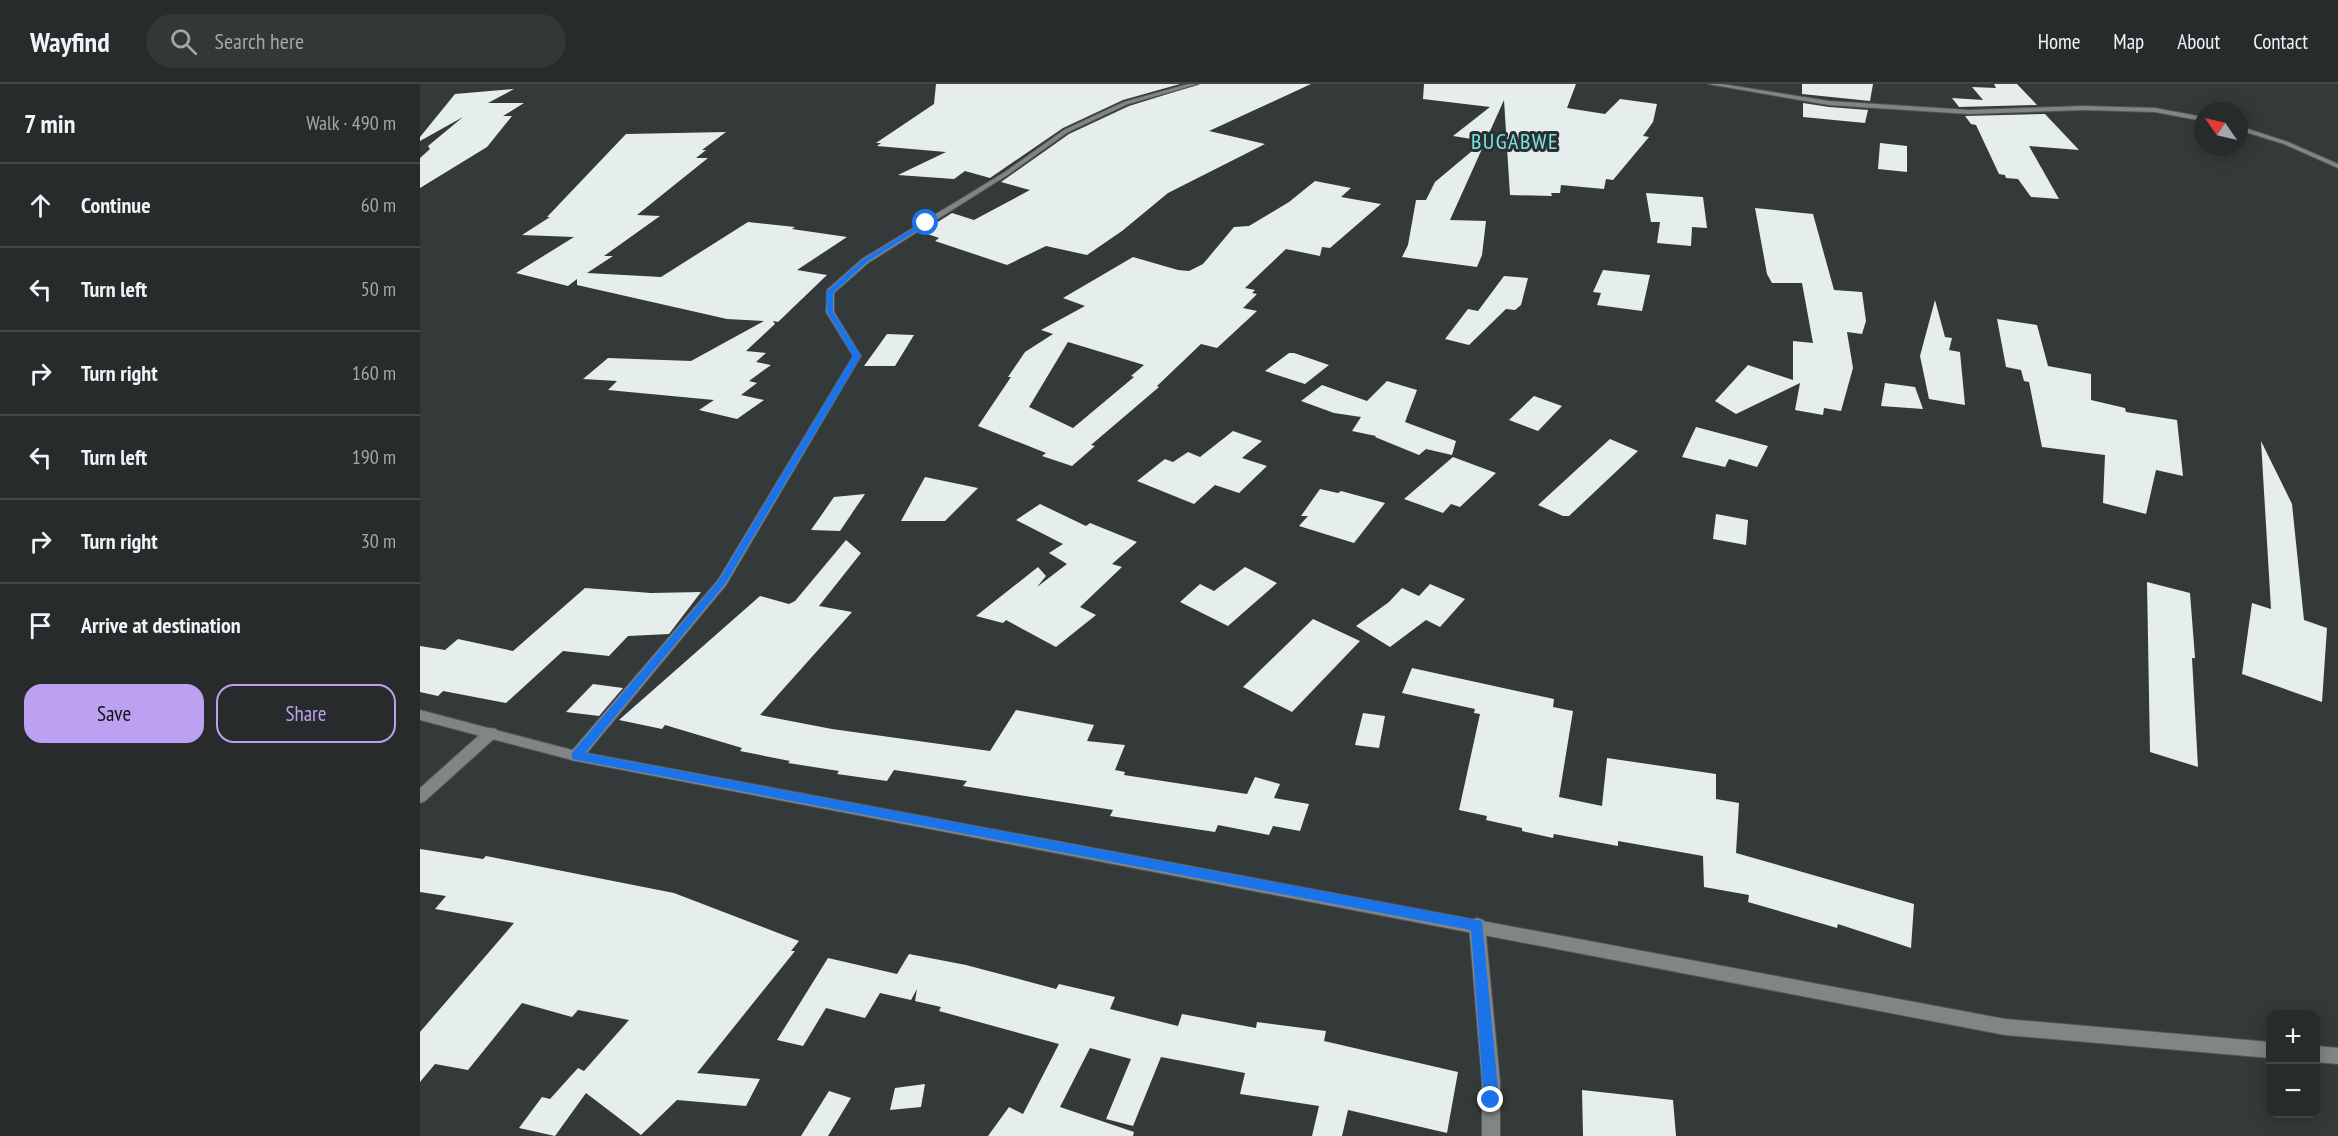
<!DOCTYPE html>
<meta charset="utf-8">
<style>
:root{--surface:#272b2b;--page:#333737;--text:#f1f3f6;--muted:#a4a7a9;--line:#434747;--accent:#bca0f2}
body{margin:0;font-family:"PT Sans Narrow",sans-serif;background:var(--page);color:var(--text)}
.controls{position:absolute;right:18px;bottom:18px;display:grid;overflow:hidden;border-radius:12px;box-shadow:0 3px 15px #0003}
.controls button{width:54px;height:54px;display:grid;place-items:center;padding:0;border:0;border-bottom:2px solid var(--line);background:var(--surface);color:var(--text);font:30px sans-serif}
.compass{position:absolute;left:1774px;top:18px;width:54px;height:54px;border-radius:50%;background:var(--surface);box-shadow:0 3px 15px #0003;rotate:304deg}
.stop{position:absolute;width:18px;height:18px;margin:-14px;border:4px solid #1a73e8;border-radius:50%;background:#fff}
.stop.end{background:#1a73e8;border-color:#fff;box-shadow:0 2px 6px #0008}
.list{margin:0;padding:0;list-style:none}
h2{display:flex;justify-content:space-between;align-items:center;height:78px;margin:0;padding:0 24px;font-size:26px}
h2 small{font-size:20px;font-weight:400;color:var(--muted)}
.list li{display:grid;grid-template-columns:39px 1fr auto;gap:18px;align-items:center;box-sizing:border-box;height:84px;padding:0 24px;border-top:2px solid var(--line)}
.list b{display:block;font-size:22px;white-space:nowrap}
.list em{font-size:20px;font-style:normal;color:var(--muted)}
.actions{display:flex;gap:12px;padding:18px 24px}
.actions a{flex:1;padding:14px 0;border:2px solid var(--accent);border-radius:18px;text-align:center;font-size:21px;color:var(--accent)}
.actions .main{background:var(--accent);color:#111}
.icon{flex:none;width:33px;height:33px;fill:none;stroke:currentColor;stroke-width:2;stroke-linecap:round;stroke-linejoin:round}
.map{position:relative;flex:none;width:1918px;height:1052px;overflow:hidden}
header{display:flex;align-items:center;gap:36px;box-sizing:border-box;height:84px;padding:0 30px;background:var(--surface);border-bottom:2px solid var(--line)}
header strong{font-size:28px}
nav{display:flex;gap:33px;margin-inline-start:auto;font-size:21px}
.search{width:420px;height:54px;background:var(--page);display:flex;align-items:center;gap:15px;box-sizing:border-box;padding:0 21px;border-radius:33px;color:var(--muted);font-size:22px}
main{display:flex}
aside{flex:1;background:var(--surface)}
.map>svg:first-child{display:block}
.building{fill:#e6eded;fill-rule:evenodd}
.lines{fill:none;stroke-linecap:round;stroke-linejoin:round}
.minor-casing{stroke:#515555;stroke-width:2}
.tertiary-casing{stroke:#515555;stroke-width:2}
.minor{fill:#828585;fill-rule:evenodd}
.tertiary{fill:#828585;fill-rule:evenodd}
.route{fill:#1a73e8}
.labels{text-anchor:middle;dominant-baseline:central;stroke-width:6;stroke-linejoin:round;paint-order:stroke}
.far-quarter-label{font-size:22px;letter-spacing:1.5px;fill:#79e5eb;stroke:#2a2f2f}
</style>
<header>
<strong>Wayfind</strong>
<div class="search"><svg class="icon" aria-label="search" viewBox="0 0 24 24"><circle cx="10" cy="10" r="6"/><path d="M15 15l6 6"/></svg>Search here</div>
<nav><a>Home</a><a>Map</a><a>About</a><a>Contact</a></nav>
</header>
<main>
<aside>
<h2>7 min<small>Walk · 490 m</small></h2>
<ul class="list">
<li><svg class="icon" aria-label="ahead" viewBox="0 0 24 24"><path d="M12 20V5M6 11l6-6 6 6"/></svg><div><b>Continue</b></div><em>60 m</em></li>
<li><svg class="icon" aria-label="left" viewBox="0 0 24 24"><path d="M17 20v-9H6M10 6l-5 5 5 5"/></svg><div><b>Turn left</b></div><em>50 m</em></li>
<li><svg class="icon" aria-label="right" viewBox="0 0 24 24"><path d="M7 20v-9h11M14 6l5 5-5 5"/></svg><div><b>Turn right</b></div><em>160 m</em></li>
<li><svg class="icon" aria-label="left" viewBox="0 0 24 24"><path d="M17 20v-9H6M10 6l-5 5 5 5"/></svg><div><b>Turn left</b></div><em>190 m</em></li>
<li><svg class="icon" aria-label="right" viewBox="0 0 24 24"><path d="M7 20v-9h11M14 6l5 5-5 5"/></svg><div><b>Turn right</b></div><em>30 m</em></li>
<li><svg class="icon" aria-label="arrive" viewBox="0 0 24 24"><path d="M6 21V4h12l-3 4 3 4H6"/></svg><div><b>Arrive at destination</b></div></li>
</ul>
<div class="actions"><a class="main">Save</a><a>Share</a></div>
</aside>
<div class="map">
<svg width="1918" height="1052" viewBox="0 0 1918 1052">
<rect width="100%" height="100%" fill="#343939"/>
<!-- building -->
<g class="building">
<path d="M 516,0 L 760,0 L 703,16 L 643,44 L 570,94 L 545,87 L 534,95 L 478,91 L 526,68 L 457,62 L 461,59 L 456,59 L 514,20 Z"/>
<path d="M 780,0 L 891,0 L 789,47 L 845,60 L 748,109 L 702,147 L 667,171 L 626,162 L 587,181 L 515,157 L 519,154 L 502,148 L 532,129 L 554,136 L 610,106 L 581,98 L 649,50 L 709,22 Z"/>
<path d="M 1004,0 L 1156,0 L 1147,24 L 1185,30 L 1200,15 L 1237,20 L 1233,38 L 1223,52 L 1229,53 L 1193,96 L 1186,95 L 1184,105 L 1141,101 L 1140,109 L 1131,109 L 1132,112 L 1090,111 L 1084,16 L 1030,136 L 1066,137 L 1062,171 L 1057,183 L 982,173 L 988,161 L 996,116 L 1006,116 L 1015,98 L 1064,57 L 1033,52 L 1070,23 L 1003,15 Z"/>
<path d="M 1382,0 L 1453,0 L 1450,17 L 1382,10 Z"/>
<path d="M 1574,0 L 1597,0 L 1617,21 L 1539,23 L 1532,14 L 1563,16 L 1552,3 L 1576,4 Z"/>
<path d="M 94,5 L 68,19 L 104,19 L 83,32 L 92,32 L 67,63 L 0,104 L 0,74 L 10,65 L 8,62 L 43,33 L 0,57 L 0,53 L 35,10 Z"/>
<path d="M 1383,19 L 1409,23 L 1448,26 L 1445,39 L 1383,33 Z"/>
<path d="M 1625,30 L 1659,66 L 1609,62 L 1639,115 L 1611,113 L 1598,95 L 1586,94 L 1585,91 L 1579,90 L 1556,41 L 1551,40 L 1545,32 Z"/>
<path d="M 306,48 L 282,66 L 286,66 L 276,74 L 288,74 L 217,131 L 240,132 L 184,172 L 193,172 L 167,189 L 241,193 L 328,138 L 375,143 L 372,145 L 427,153 L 377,186 L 407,191 L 358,238 L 353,237 L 355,240 L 326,267 L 346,269 L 336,278 L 351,281 L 329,297 L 337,299 L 321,311 L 344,316 L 317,335 L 279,326 L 294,316 L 188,306 L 197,297 L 163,295 L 188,274 L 271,277 L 344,237 L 307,235 L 157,201 L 157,195 L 148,202 L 96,189 L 154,153 L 102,151 L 130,133 L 127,133 L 206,50 Z"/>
<path d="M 1460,59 L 1487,62 L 1487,88 L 1458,85 Z"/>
<path d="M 895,97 L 931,104 L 921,113 L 961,120 L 910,164 L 902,163 L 900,172 L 866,165 L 825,204 L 835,206 L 832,209 L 837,210 L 823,224 L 837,227 L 797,264 L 781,260 L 737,302 L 739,303 L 671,361 L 675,362 L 652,382 L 622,372 L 626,369 L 558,342 L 591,293 L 588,293 L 605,268 L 633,250 L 621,246 L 665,222 L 643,214 L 713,173 L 758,186 L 769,187 L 783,180 L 814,143 L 829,142 L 869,118 ZM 648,258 L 724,281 L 711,292 L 714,293 L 653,344 L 609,323 Z"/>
<path d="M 1226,109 L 1283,113 L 1287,144 L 1272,143 L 1271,162 L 1237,159 L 1240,138 L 1231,138 Z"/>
<path d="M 1335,124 L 1393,130 L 1414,206 L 1442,208 L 1446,237 L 1442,250 L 1427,248 L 1433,284 L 1421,327 L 1404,324 L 1403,331 L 1375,326 L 1380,299 L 1316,330 L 1295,317 L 1328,281 L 1373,296 L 1373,257 L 1393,259 L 1382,199 L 1352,199 L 1347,190 Z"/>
<path d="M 1183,186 L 1230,191 L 1222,227 L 1177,221 L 1181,209 L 1173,208 Z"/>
<path d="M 1084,192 L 1108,194 L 1101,221 L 1095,226 L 1086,225 L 1049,261 L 1025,255 L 1048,225 L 1058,227 Z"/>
<path d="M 1515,216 L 1525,253 L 1532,254 L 1529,266 L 1540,268 L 1545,321 L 1509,315 L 1500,272 Z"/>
<path d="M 1577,235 L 1617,241 L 1628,282 L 1671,290 L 1671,316 L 1705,324 L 1706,328 L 1757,336 L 1763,392 L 1736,386 L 1726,430 L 1683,419 L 1685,371 L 1622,363 L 1609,298 L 1604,297 L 1601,286 L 1586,283 Z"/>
<path d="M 467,250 L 494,251 L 475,282 L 444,282 Z"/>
<path d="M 869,269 L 874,269 L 909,281 L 885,300 L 845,287 Z"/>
<path d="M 967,297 L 997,306 L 985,338 L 1036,357 L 1032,371 L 1006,365 L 999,371 L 955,353 L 956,352 L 932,347 L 941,333 L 914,329 L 881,317 L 902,301 L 947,317 Z"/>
<path d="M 1465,299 L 1495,303 L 1503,325 L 1461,322 Z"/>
<path d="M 1114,312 L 1142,322 L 1118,347 L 1089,336 Z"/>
<path d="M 1276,343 L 1348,362 L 1337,383 L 1309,375 L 1305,383 L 1262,373 Z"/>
<path d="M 813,347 L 842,357 L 822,374 L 847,382 L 819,409 L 795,401 L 774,420 L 717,397 L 745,375 L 753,378 L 768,368 L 780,373 Z"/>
<path d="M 1190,355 L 1218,367 L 1149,432 L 1143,432 L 1118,421 Z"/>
<path d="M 1841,357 L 1872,420 L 1884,536 L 1907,544 L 1902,618 L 1822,590 L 1832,519 L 1851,525 Z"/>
<path d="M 1033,373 L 1076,389 L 1040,423 L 1031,420 L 1023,429 L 984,415 Z"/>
<path d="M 505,393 L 558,404 L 525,437 L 481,437 Z"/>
<path d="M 900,405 L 918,409 L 921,407 L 965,419 L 934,459 L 879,442 L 888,432 L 881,432 Z"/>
<path d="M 445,410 L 420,447 L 391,446 L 414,413 Z"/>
<path d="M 620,420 L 666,442 L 670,439 L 717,458 L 692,480 L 702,483 L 660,523 L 676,531 L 636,563 L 586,536 L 583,539 L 556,532 L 618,483 L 626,492 L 617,503 L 647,480 L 629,469 L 643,460 L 596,436 Z"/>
<path d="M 1296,430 L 1328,436 L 1326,461 L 1293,455 Z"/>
<path d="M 426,456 L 441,469 L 399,522 L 432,528 L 340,631 L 412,645 L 570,667 L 596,626 L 674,641 L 667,657 L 705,661 L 695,686 L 705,688 L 704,691 L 827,710 L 835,693 L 860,700 L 854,714 L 889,720 L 880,747 L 853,742 L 849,751 L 798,741 L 795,748 L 690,732 L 693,726 L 543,702 L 547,697 L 474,686 L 467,697 L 417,690 L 419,687 L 368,679 L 370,677 L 320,667 L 322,664 L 245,641 L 242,645 L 199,636 L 340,512 L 369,520 L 375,517 Z"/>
<path d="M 825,483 L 857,499 L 808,542 L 760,518 L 780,500 L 794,507 Z"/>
<path d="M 1727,498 L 1770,509 L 1775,574 L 1772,574 L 1778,683 L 1730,668 Z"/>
<path d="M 1010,500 L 1045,515 L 1020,543 L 1006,536 L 970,563 L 936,542 L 969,518 L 982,504 L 999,512 Z"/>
<path d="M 165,504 L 231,509 L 281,508 L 249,550 L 208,552 L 189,572 L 143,567 L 86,619 L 23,607 L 18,612 L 0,608 L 0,562 L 25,566 L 38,555 L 93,567 Z"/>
<path d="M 893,535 L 940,557 L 872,628 L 823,603 Z"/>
<path d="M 992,584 L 1134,615 L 1133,623 L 1153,627 L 1139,713 L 1182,722 L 1187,674 L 1296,690 L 1296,715 L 1319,719 L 1316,769 L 1494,820 L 1491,864 L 1418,840 L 1417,844 L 1328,818 L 1329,811 L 1284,803 L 1283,772 L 1198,757 L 1198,762 L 1134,750 L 1133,754 L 1102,747 L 1102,744 L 1066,736 L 1067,732 L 1039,726 L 1060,630 L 1054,629 L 1055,625 L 982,609 Z"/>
<path d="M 173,600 L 203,604 L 179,632 L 146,628 Z"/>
<path d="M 943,629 L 965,632 L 959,664 L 935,661 Z"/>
<path d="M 0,765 L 63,775 L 66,772 L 254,809 L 379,857 L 371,867 L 375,867 L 277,989 L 340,995 L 326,1022 L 257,1016 L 221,1051 L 166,1009 L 135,1052 L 99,1044 L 122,1013 L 130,1015 L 158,984 L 164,987 L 209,936 L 158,926 L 152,933 L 102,919 L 48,986 L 15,980 L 0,998 L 0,948 L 94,839 L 15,825 L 26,812 L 0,808 Z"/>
<path d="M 489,870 L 546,881 L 636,905 L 639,900 L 695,913 L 690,925 L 758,942 L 762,930 L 836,944 L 837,938 L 906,947 L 904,957 L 1038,988 L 1027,1049 L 928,1026 L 922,1052 L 892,1052 L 899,1022 L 820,1010 L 825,989 L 741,973 L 713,1042 L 686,1035 L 711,975 L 670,964 L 640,1023 L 714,1048 L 713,1052 L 568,1052 L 589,1023 L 603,1030 L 639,960 L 519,927 L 521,923 L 495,917 L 497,905 L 491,916 L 460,909 L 445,934 L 406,924 L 383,962 L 357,956 L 408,874 L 477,890 Z"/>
<path d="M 505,1000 L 501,1023 L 470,1026 L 475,1004 Z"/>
<path d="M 1162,1006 L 1253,1016 L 1256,1052 L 1163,1052 Z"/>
<path d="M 409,1007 L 431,1014 L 408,1052 L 381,1052 Z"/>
</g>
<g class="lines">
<!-- minor casing -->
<g class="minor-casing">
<g id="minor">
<path d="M 768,0 L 778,0 L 708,20 L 648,48 L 589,90 L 448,179 L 414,209 L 414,228 L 441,272 L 306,501 L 161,676 L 156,677 L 151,676 L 149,672 L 151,668 L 298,496 L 433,272 L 406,228 L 407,206 L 442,175 L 585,88 L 644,46 L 704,18 Z"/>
<path d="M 1288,0 L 1302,0 L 1409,17 L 1549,26 L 1664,22 L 1735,24 L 1783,33 L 1783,37 L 1735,28 L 1664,26 L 1549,30 L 1409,21 Z"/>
<path d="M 1819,42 L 1868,58 L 1918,80 L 1918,84 L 1864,60 L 1819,46 Z"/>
<path d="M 71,644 L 76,645 L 78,649 L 76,653 L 5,717 L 0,719 L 0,704 L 66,645 Z"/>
<path d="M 1057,834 L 1063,836 L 1065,841 L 1080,998 L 1080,1052 L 1062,1052 L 1062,998 L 1049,841 L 1051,836 Z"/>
</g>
</g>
<!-- tertiary casing -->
<g class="tertiary-casing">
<g id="tertiary">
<path d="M 0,626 L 156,667 L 1585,935 L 1850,958 L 1850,974 L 1585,951 L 156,677 L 0,636 Z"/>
<path d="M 1896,962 L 1918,964 L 1918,980 L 1896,978 Z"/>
</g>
</g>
<!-- minor -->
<use href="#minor" class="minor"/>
<!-- tertiary -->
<use href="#tertiary" class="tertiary"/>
</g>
<!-- route -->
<path class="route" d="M 503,138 L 509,139 L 447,178 L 413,209 L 413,228 L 441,272 L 305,500 L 165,669 L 1062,837 L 1079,1016 L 1076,1021 L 1071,1023 L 1066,1021 L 1064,1016 L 1051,846 L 152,675 L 152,669 L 299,496 L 433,272 L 407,228 L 406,208 L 442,176 Z"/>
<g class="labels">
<!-- far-quarter labels -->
<g class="far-quarter-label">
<text x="1095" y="57">BUGABWE</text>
</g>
</g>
</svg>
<div class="controls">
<button>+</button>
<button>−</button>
</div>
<svg class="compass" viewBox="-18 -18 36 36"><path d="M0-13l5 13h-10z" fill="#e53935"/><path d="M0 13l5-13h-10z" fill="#a4a7a9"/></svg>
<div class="stop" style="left:506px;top:139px"></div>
<div class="stop end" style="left:1071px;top:1016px"></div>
</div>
</main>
